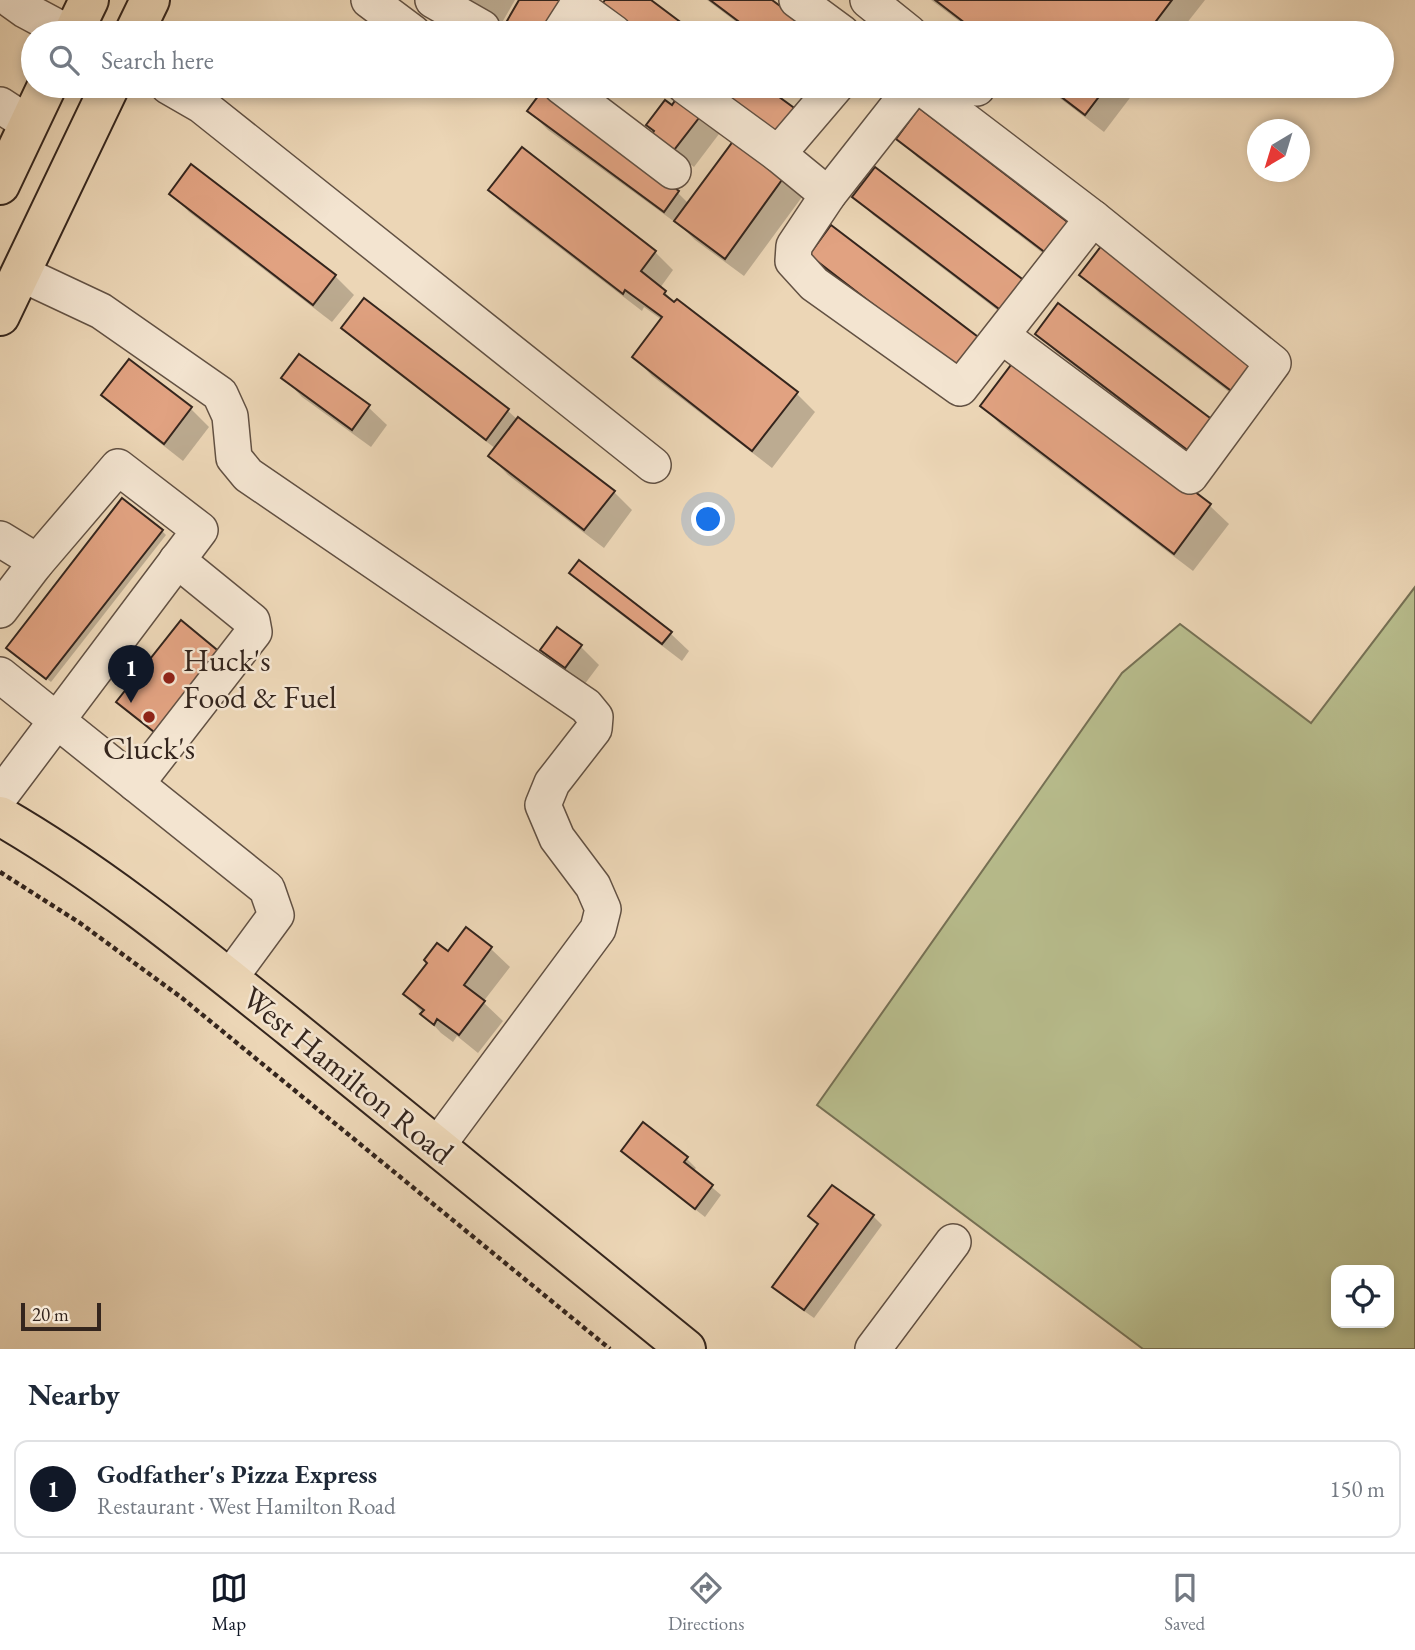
<!DOCTYPE html>
<meta charset="utf-8">
<style>
:root{--surface:#fff;--page:#f6f6f7;--text:#1f2937;--muted:#747a83;--line:#e0e1e3;--accent:#111827}
body{margin:0;font-family:"EB Garamond",serif;background:var(--page);color:var(--text)}
.controls{position:absolute;right:21px;bottom:21px;display:grid;overflow:hidden;border-radius:14px;box-shadow:0 4px 10px #0003}
.controls button{width:63px;height:63px;display:grid;place-items:center;padding:0;border:0;border-bottom:2px solid var(--line);background:var(--surface);color:var(--text);font:35px sans-serif}
.compass{position:absolute;left:1247px;top:119px;width:63px;height:63px;border-radius:50%;background:var(--surface);box-shadow:0 4px 10px #0003;rotate:218deg}
.scale{position:absolute;left:21px;bottom:18px;width:80px;box-sizing:border-box;padding-left:7px;border:4px solid #34251d;border-top:0;font-size:19px;line-height:24px;white-space:nowrap;color:#34251d;-webkit-text-stroke:5px #f3e4d0;paint-order:stroke}
.you{position:absolute;left:709px;top:520px;width:24px;height:24px;margin:-18px;border:5px solid #fff;border-radius:50%;background:#1a73e8;box-shadow:0 0 0 10px #1a73e833}
.badge{display:grid;place-items:center;width:46px;height:46px;border-radius:50%;background:var(--accent);color:#fff;font-size:23px;font-weight:700}
.pin{position:absolute;translate:-50% -58px;filter:drop-shadow(0 2px 4px #0008)}
.pin::after{content:'';position:absolute;top:37px;width:24px;height:21px;background:inherit;clip-path:polygon(0 0,100% 0,50% 100%)}
.list{margin:0;padding:0;list-style:none}
h2{display:flex;justify-content:space-between;align-items:center;height:91px;margin:0;padding:0 28px;font-size:30px}
h2 small{font-size:23px;font-weight:400;color:var(--muted)}
.list li{display:grid;grid-template-columns:46px 1fr auto;gap:21px;align-items:center;box-sizing:border-box;height:98px;margin:0 14px 14px;padding:0 14px;border:2px solid var(--line);border-radius:14px}
.list b{display:block;font-size:26px;white-space:nowrap}
.list p{margin:0;font-size:23px;white-space:nowrap;color:var(--muted)}
.list em{font-size:23px;font-style:normal;color:var(--muted)}
.icon{flex:none;width:38px;height:38px;fill:none;stroke:currentColor;stroke-width:2;stroke-linecap:round;stroke-linejoin:round}
.map{position:relative;flex:none;width:1415px;height:1349px;overflow:hidden}
.search{position:absolute;background:var(--surface);box-shadow:0 4px 10px #0003;left:21px;right:21px;top:21px;height:77px;display:flex;align-items:center;gap:18px;box-sizing:border-box;padding:0 24px;border-radius:38px;color:var(--muted);font-size:26px}
.sheet{height:203px;background:var(--surface)}
nav{display:flex;justify-content:space-around;align-items:center;box-sizing:border-box;height:98px;border-top:2px solid var(--line);background:var(--surface);font-size:19px;color:var(--muted)}
nav a{display:grid;justify-items:center;gap:4px}
nav .on{color:var(--accent)}
.map>svg:first-child{display:block}
.green{fill:#b8bd8d;stroke:#767155;stroke-width:2;fill-rule:evenodd}
.shadow{fill:#0003}
.building{fill:#e1a281;stroke:#34251d;stroke-width:2}
.lines{fill:none;stroke-linecap:round;stroke-linejoin:round}
.minor-casing{stroke:#625143;stroke-width:38}
.major-casing{stroke:#34251d;stroke-width:42}
.highway-casing{stroke:#34251d;stroke-width:42}
.path{stroke:#34251d;stroke-width:4.5;stroke-dasharray:5 3.5;stroke-linecap:butt}
.minor{stroke:#f3e4d0;stroke-width:35}
.major{stroke:#ecd6b6;stroke-width:38}
.highway{stroke:#ecd6b6;stroke-width:38}
.poi-dot{fill:#8f2418;stroke:#f3e4d0;stroke-width:2.5}
.labels{text-anchor:middle;dominant-baseline:central;stroke-width:5;stroke-linejoin:round;paint-order:stroke}
.poi-label{font-size:32px;fill:#34251d;stroke:#f3e4d0;text-anchor:start}
.street-label{font-size:32px;fill:#34251d;stroke:#f3e4d0}
</style>
<div class="map">
<svg width="1415" height="1349" viewBox="0 0 1415 1349">
<rect width="100%" height="100%" fill="#ecd6b6"/>
<filter id="stains"><feTurbulence type="fractalNoise" baseFrequency=".00286" numOctaves="4"/><feColorMatrix values="0 0 0 0 .2 0 0 0 0 .09 0 0 0 0 .02 0 0 0 .5 -.17"/></filter>
<radialGradient id="worn" r=".72"><stop offset=".6" stop-color="#630" stop-opacity="0"/><stop offset="1" stop-color="#630" stop-opacity=".3"/></radialGradient>
<!-- green -->
<path class="green" d="M 1415,587 L 1415,1349 L 1143,1349 L 817,1105 L 1122,673 L 1180,624 L 1311,723 ZM 1336,1270 L 1389,1270 L 1389,1323 L 1336,1323 Z"/>
<!-- shadow -->
<g class="shadow">
<path d="M 451,0 L 515,0 L 496,33 Z"/>
<path d="M 707,0 L 769,0 L 813,33 L 751,33 Z"/>
<path d="M 931,0 L 1205,0 L 1179,33 L 975,33 Z"/>
<path d="M 1044,86 L 1139,86 L 1104,132 Z"/>
<path d="M 672,107 L 701,115 L 719,134 L 694,167 L 673,152 Z"/>
<path d="M 529,111 L 678,193 L 689,204 L 783,178 L 802,197 L 744,276 L 695,240 L 683,228 L 548,130 Z"/>
<path d="M 920,111 L 1070,274 L 917,157 L 898,138 Z"/>
<path d="M 192,166 L 335,276 L 354,295 L 332,322 L 189,212 L 171,193 Z"/>
<path d="M 491,190 L 655,252 L 673,270 L 660,288 L 676,303 L 796,393 L 815,412 L 772,468 L 652,376 L 634,357 L 662,320 L 644,307 L 642,311 L 509,209 Z"/>
<path d="M 855,197 L 1047,304 L 1026,332 L 873,215 Z"/>
<path d="M 811,255 L 984,344 L 1003,363 L 982,390 L 829,273 Z"/>
<path d="M 1081,275 L 1256,364 L 1254,411 L 1100,294 Z"/>
<path d="M 365,300 L 508,411 L 518,420 L 614,492 L 632,510 L 604,548 L 508,475 L 490,456 L 496,449 L 362,346 L 343,328 Z"/>
<path d="M 1059,305 L 1210,469 L 1056,352 L 1038,334 Z"/>
<path d="M 1018,359 L 1210,506 L 1229,524 L 1193,571 L 1001,425 L 982,406 Z"/>
<path d="M 284,378 L 368,407 L 387,425 L 371,447 L 302,397 Z"/>
<path d="M 103,395 L 191,409 L 209,427 L 183,461 L 122,413 Z"/>
<path d="M 162,531 L 166,535 L 51,682 L 12,652 Z"/>
<path d="M 572,572 L 670,633 L 689,651 L 682,661 L 590,591 Z"/>
<path d="M 181,623 L 173,748 L 132,716 L 118,702 Z"/>
<path d="M 581,647 L 599,665 L 584,685 L 561,668 L 542,649 Z"/>
<path d="M 466,930 L 491,949 L 510,967 L 483,1002 L 503,1021 L 478,1053 L 457,1036 L 453,1042 L 441,1033 L 405,994 L 448,953 Z"/>
<path d="M 623,1151 L 687,1159 L 696,1168 L 693,1171 L 721,1195 L 705,1217 L 632,1160 Z"/>
<path d="M 873,1216 L 882,1225 L 814,1318 L 783,1296 L 774,1287 Z"/>
</g>
<!-- building -->
<g class="building">
<path d="M 519,0 L 562,0 L 543,33 L 500,33 Z"/>
<path d="M 605,0 L 651,0 L 695,33 L 634,33 L 600,7 Z"/>
<path d="M 710,0 L 772,0 L 816,33 L 754,33 Z"/>
<path d="M 935,0 L 1172,0 L 1147,33 L 978,33 Z"/>
<path d="M 703,86 L 764,86 L 797,110 L 775,140 Z"/>
<path d="M 1047,86 L 1107,86 L 1085,115 Z"/>
<path d="M 542,91 L 679,191 L 664,212 L 527,111 Z"/>
<path d="M 678,96 L 702,114 L 674,150 L 652,134 L 654,131 L 646,125 L 665,100 L 672,105 Z"/>
<path d="M 919,108 L 1074,227 L 1051,257 L 896,139 Z"/>
<path d="M 734,140 L 784,177 L 725,259 L 674,221 Z"/>
<path d="M 522,147 L 656,251 L 641,271 L 666,291 L 664,294 L 674,302 L 677,299 L 798,392 L 752,451 L 632,357 L 662,317 L 625,290 L 623,294 L 488,190 Z"/>
<path d="M 191,164 L 336,275 L 313,305 L 169,194 Z"/>
<path d="M 875,167 L 1030,285 L 1007,315 L 852,197 Z"/>
<path d="M 831,225 L 986,343 L 962,373 L 809,255 Z"/>
<path d="M 1102,245 L 1258,362 L 1234,393 L 1079,275 Z"/>
<path d="M 364,298 L 509,409 L 486,440 L 341,328 Z"/>
<path d="M 1058,303 L 1214,421 L 1190,452 L 1035,334 Z"/>
<path d="M 299,354 L 370,405 L 352,430 L 281,378 Z"/>
<path d="M 1017,357 L 1211,504 L 1174,554 L 980,406 Z"/>
<path d="M 129,359 L 192,407 L 164,444 L 101,395 Z"/>
<path d="M 518,417 L 615,491 L 584,530 L 488,456 Z"/>
<path d="M 122,498 L 163,530 L 46,679 L 6,648 Z"/>
<path d="M 579,560 L 672,632 L 662,644 L 569,573 Z"/>
<path d="M 181,620 L 222,654 L 158,735 L 116,702 Z"/>
<path d="M 557,627 L 582,645 L 565,668 L 540,650 Z"/>
<path d="M 466,927 L 492,947 L 464,985 L 485,1001 L 459,1035 L 437,1019 L 434,1025 L 420,1014 L 424,1010 L 403,994 L 427,963 L 424,960 L 437,943 L 448,951 Z"/>
<path d="M 643,1122 L 688,1157 L 684,1162 L 713,1185 L 695,1209 L 621,1151 Z"/>
<path d="M 832,1185 L 874,1215 L 804,1310 L 772,1287 L 818,1224 L 808,1216 Z"/>
</g>
<g class="lines">
<!-- minor casing -->
<g class="minor-casing">
<g id="minor">
<path d="M 11,0 L 25,10 L 68,33"/>
<path d="M 369,0 L 413,33"/>
<path d="M 433,0 L 482,28 L 479,33"/>
<path d="M 797,0 L 842,33"/>
<path d="M 868,0 L 909,33"/>
<path d="M 577,6 L 614,33"/>
<path d="M 560,33 L 581,0"/>
<path d="M 168,86 L 201,105 L 653,465"/>
<path d="M 561,86 L 673,171"/>
<path d="M 685,86 L 778,154 L 836,86"/>
<path d="M 973,86 L 977,88"/>
<path d="M 913,87 L 925,90 L 1093,218 L 960,388 L 814,284 L 793,261 L 794,246 L 828,195 Z"/>
<path d="M 0,105 L 29,124"/>
<path d="M 778,154 L 828,195"/>
<path d="M 20,273 L 101,311 L 220,394 L 230,416 L 234,458 L 248,475 L 586,706 L 595,717 L 594,729 L 552,783 L 543,805 L 557,838 L 593,886 L 603,909 L 598,929 L 437,1146"/>
<path d="M 1002,336 L 1190,476 L 1273,363 L 1093,218"/>
<path d="M 0,539 L 23,553 L 35,564 L 0,610"/>
<path d="M 0,675 L 267,889 L 276,915 L 229,979"/>
<path d="M 136,784 L 254,632 L 252,621 L 177,560"/>
<path d="M 0,796 L 200,530 L 118,467 L 35,564"/>
<path d="M 873,1349 L 953,1242"/>
</g>
</g>
<!-- major casing -->
<g class="major-casing">
<path id="major" d="M 0,816 C 104,876 197,953 291,1028 C 423,1134 554,1242 686,1349"/>
</g>
<!-- highway casing -->
<g class="highway-casing">
<g id="highway">
<path d="M 73,33 L 89,0"/>
<path d="M 134,33 L 150,0"/>
<path d="M 0,185 L 47,86"/>
<path d="M 0,316 L 110,86"/>
</g>
</g>
<!-- path -->
<path class="path" d="M 0,872 L 80,923 L 182,998 L 610,1349"/>
<!-- minor -->
<use href="#minor" class="minor"/>
<!-- major -->
<use href="#major" class="major"/>
<!-- highway -->
<use href="#highway" class="highway"/>
</g>
<!-- markers -->
<g class="poi-dot">
<circle cx="169" cy="678" r="7"/>
<circle cx="149" cy="717" r="7"/>
</g>
<g class="labels">
<!-- poi labels -->
<g class="poi-label">
<text x="183" y="660">Huck's<tspan x="183" dy="37">Food &amp; Fuel</tspan></text>
<text x="149" y="748" text-anchor="middle">Cluck's</text>
</g>
<!-- street labels -->
<g class="street-label">
<text transform="translate(348 1075) rotate(39)">West Hamilton Road</text>
</g>
</g>
<rect width="100%" height="100%" filter="url(#stains)"/>
<rect width="100%" height="100%" fill="url(#worn)"/>
</svg>
<div class="controls">
<button><svg class="icon" aria-label="locate" viewBox="0 0 24 24"><circle cx="12" cy="12" r="6"/><path d="M12 2v4M12 18v4M2 12h4M18 12h4"/></svg></button>
</div>
<svg class="compass" viewBox="-18 -18 36 36"><path d="M0-13l5 13h-10z" fill="#e53935"/><path d="M0 13l5-13h-10z" fill="#747a83"/></svg>
<div class="scale">20 m</div>
<div class="you"></div>
<div class="pin badge" style="left:131px;top:703px">1</div>
<div class="search"><svg class="icon" aria-label="search" viewBox="0 0 24 24"><circle cx="10" cy="10" r="6"/><path d="M15 15l6 6"/></svg>Search here</div>
</div>
<section class="sheet">
<h2>Nearby<small></small></h2>
<ul class="list">
<li><span class="badge">1</span><div><b>Godfather's Pizza Express</b><p>Restaurant · West Hamilton Road</p></div><em>150 m</em></li>
</ul>
</section>
<nav>
<a class="on"><svg class="icon" aria-label="map" viewBox="0 0 24 24"><path d="M3 6l6-2 6 2 6-2v14l-6 2-6-2-6 2zM9 4v14M15 6v14"/></svg>Map</a>
<a><svg class="icon" aria-label="directions" viewBox="0 0 24 24"><path d="M12 3l9 9-9 9-9-9zM9 14v-3h6M13 9l2 2-2 2"/></svg>Directions</a>
<a><svg class="icon" aria-label="saved" viewBox="0 0 24 24"><path d="M7 4h10v16l-5-4-5 4z"/></svg>Saved</a>
</nav>
